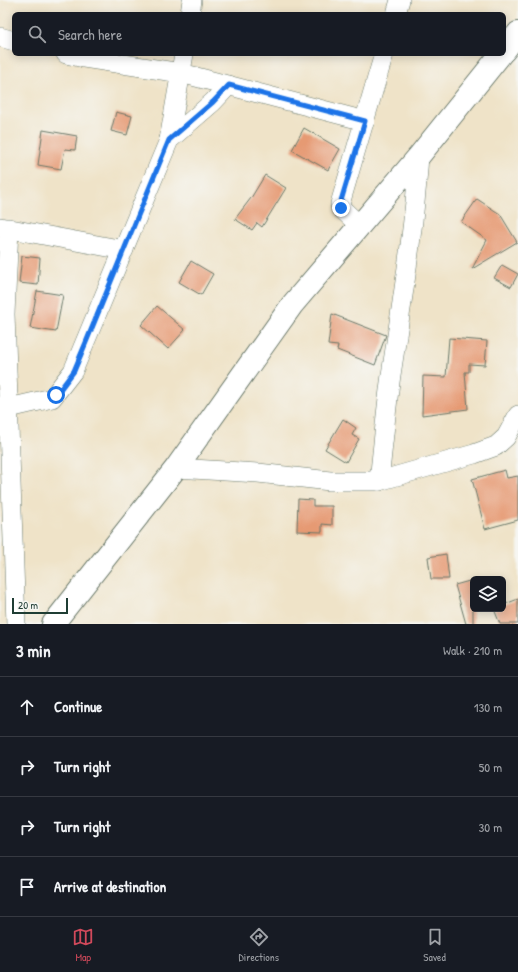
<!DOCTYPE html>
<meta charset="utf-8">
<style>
:root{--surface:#171b24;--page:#20242c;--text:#f1f3f6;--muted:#9ea1a6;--line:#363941;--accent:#d1495b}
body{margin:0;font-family:"Patrick Hand",sans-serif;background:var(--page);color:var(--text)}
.controls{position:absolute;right:12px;bottom:12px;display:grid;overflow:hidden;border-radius:6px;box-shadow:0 2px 10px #0003}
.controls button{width:36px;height:36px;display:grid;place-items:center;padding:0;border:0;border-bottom:1px solid var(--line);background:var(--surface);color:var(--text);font:20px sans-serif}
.scale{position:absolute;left:12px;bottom:10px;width:56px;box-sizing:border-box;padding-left:4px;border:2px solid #1f3d34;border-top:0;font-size:11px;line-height:14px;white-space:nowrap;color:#1f3d34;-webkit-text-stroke:3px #f6f6f2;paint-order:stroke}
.stop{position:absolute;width:12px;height:12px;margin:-9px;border:3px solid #1a73e8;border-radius:50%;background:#fff}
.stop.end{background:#1a73e8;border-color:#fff;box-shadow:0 1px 4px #0008}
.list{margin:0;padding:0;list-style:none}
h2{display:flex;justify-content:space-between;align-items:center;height:52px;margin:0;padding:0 16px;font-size:17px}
h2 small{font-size:13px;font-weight:400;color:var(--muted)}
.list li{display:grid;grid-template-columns:26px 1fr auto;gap:12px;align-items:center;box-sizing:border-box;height:60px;padding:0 16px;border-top:1px solid var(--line)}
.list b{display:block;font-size:15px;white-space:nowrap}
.list em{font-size:13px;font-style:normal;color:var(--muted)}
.icon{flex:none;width:22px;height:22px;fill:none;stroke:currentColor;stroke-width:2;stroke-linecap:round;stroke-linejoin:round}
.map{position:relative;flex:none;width:518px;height:624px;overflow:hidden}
.search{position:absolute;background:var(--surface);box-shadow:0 2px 10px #0003;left:12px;right:12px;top:12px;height:44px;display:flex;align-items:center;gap:10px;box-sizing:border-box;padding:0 14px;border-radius:6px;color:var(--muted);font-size:15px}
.sheet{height:292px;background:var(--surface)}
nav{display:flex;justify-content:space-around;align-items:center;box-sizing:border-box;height:56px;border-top:1px solid var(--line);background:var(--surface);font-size:11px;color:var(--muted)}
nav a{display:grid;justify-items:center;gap:2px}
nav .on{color:var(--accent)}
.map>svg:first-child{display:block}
.building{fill:#e69a73}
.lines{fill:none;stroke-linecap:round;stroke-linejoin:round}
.minor-casing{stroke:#687768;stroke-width:20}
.tertiary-casing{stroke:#687768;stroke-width:24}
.minor{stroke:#fff;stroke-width:19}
.tertiary{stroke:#fff;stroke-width:22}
.route{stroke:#1a73e8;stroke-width:5}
</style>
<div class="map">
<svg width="518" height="624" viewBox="0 0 518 624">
<rect width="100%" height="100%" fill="#f6f6f2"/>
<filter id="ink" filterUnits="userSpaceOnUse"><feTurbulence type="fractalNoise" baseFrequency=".025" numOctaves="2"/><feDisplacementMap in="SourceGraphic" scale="8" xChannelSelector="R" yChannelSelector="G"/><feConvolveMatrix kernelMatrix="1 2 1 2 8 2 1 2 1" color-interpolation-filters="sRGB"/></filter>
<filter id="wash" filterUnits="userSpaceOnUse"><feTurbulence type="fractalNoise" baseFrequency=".012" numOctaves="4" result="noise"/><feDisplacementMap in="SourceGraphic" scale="16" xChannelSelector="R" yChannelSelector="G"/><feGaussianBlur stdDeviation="0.9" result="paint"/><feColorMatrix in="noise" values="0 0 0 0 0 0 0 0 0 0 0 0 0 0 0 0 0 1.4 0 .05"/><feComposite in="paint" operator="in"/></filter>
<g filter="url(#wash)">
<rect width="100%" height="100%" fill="#efe3c8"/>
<g id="blocks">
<!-- building -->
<g class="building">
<path d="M 116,112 L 132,116 L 127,135 L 111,131 Z"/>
<path d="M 304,128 L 340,149 L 328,170 L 292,150 Z"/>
<path d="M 43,130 L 77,136 L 75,150 L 65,149 L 61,169 L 38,165 Z"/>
<path d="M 265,175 L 286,188 L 262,227 L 257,223 L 252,230 L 235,219 L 251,198 Z"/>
<path d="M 477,199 L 500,214 L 517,242 L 472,269 L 487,240 L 461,222 Z"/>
<path d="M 22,256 L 40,258 L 38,285 L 19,283 Z"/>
<path d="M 191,261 L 213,274 L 201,295 L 179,282 Z"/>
<path d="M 502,265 L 518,274 L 511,287 L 494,278 Z"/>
<path d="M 37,291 L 63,295 L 56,332 L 30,328 Z"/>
<path d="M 157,306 L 185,330 L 168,349 L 141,325 Z"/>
<path d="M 332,314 L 386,335 L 375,365 L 337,350 L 338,346 L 328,345 Z"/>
<path d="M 449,338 L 487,341 L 485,365 L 469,364 L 469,372 L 465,372 L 468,409 L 422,415 L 423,376 L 446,377 Z"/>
<path d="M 343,419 L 356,428 L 352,435 L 359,439 L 346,462 L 325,449 Z"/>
<path d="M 505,470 L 507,478 L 518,476 L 518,520 L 485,529 L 472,479 Z"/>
<path d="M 298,499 L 313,500 L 313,506 L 332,506 L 332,525 L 322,524 L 322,532 L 297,531 Z"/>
<path d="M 446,554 L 449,579 L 431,579 L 428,557 Z"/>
<path d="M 473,580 L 473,624 L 466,624 L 455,585 Z"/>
<path d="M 518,599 L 518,624 L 500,624 L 494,609 L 503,609 L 503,605 Z"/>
</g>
</g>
</g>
<g filter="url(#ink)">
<use href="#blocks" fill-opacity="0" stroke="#687768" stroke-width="1"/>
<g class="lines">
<!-- minor casing -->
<g class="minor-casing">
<g id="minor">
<path d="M 190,14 L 192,0"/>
<path d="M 396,14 L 400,0"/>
<path d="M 0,37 L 14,41"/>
<path d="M 66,54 L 84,58 L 181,73 L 365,121"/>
<path d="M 169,140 L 213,102 L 229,85"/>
<path d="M 359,225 L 341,208 L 340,204 L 384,54"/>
<path d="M 0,227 L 124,250"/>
<path d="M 9,228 L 5,314 L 16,624"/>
<path d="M 9,408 L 52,398 L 73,371 L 169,140 L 184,54"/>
<path d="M 176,468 L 258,473 L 330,481 L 379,481 L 474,454 L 496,446 L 506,437 L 518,415"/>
<path d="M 379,481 C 383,446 386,410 391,375 C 402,302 414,230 419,156"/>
</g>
</g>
<!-- tertiary casing -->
<g class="tertiary-casing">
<g id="tertiary">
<path d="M 504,51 L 518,33"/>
<path d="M 53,624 L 176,468 L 292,305 L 419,156 L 501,54"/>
</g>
</g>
<!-- minor -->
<use href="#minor" class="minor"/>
<!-- tertiary -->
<use href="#tertiary" class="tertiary"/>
</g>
</g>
<g class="lines" filter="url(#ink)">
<!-- route -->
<path class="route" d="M 56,395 L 74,371 L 87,340 L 169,140 L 213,102 L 229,85 L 365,121 L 340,204 L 341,208"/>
</g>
</svg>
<div class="controls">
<button><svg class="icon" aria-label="layers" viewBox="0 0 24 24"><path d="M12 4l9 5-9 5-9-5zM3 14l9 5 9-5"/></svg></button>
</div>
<div class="scale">20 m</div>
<div class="stop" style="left:56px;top:395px"></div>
<div class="stop end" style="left:341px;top:208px"></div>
<div class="search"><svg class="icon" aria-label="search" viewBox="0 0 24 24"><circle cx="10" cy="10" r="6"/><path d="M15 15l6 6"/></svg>Search here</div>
</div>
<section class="sheet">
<h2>3 min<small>Walk · 210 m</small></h2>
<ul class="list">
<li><svg class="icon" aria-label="ahead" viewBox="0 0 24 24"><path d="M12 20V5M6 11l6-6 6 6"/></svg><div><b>Continue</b></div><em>130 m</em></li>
<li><svg class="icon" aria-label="right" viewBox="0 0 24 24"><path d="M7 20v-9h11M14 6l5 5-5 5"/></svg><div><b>Turn right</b></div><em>50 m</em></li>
<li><svg class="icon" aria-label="right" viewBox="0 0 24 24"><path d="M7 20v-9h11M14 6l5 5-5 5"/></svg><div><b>Turn right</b></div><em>30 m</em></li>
<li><svg class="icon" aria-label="arrive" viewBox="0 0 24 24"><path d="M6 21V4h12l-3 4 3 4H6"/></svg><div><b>Arrive at destination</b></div></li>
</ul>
</section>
<nav>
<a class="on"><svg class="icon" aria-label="map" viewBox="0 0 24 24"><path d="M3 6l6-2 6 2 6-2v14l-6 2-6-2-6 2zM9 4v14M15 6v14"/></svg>Map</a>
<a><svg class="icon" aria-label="directions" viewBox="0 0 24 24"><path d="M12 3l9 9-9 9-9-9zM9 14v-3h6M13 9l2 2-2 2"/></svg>Directions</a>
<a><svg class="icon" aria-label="saved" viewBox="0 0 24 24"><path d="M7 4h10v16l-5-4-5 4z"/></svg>Saved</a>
</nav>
